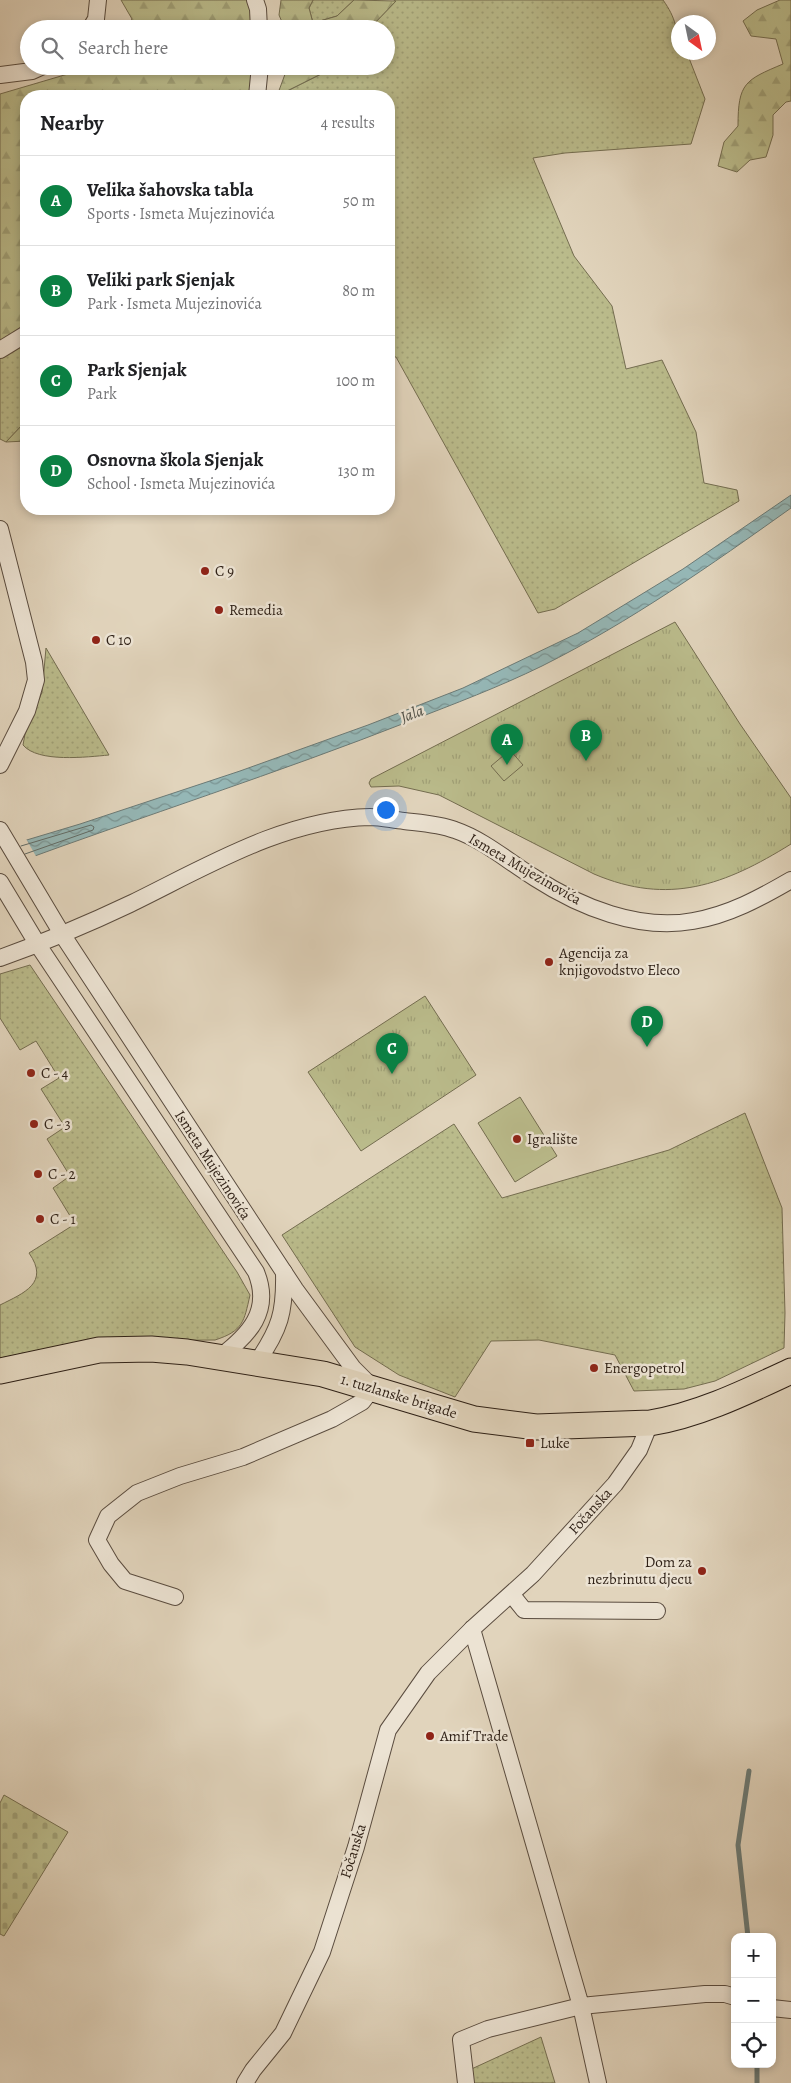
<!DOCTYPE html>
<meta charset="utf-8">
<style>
:root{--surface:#fff;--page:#f2f2f2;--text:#202124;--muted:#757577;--line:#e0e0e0;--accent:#0b8043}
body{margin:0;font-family:Alegreya,serif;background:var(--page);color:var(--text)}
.controls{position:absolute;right:15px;bottom:15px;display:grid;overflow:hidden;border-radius:10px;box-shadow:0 2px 8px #0003}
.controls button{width:45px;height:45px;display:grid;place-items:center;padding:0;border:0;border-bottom:1px solid var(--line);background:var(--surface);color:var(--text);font:25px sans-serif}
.compass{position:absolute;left:671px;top:15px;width:45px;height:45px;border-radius:50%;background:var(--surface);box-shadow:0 2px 8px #0003;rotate:147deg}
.you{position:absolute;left:385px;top:809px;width:18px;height:18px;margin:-12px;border:4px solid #fff;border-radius:50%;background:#1a73e8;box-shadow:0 0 0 8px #1a73e833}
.badge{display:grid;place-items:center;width:32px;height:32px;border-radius:50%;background:var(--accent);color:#fff;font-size:16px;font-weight:700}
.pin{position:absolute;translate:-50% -41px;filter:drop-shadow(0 1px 2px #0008)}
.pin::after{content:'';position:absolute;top:26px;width:18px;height:15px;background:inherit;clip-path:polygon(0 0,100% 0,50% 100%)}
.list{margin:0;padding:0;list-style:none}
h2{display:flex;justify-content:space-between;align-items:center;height:65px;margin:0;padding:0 20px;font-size:21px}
h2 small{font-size:16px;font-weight:400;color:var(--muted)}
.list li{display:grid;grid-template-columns:32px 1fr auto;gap:15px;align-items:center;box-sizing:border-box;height:90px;padding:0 20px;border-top:1px solid var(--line)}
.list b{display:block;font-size:19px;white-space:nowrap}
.list p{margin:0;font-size:16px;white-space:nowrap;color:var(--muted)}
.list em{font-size:16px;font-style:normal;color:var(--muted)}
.icon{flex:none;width:28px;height:28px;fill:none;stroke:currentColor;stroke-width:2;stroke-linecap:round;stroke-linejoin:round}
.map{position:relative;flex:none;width:791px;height:2083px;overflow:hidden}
.search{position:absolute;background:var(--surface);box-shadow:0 2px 8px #0003;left:20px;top:20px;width:375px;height:55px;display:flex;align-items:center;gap:12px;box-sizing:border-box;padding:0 18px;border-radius:28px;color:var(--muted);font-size:19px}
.panel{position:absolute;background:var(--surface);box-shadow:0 2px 8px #0003;left:20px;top:90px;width:375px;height:425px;border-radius:20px}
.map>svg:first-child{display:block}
.grass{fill:url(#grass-dots);stroke:#746d50}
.forest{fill:url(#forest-firs);stroke:#746d50}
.cemetery{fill:url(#cemetery-stones);stroke:#746d50}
.park{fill:url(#park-tufts);stroke:#746d50}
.pitch{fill:#babb8b;stroke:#746d50}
.water{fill:url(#water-waves);stroke:#6b7a76}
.pier{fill:#e1d4bc}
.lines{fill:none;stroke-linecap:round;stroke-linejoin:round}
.shore{stroke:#616b66;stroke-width:1}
.stream{stroke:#6b7a76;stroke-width:5}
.street-casing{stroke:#5a4c3f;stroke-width:18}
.primary-casing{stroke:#2d1f15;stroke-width:27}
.street{stroke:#ece3d3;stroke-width:16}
.primary{stroke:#e1d4bc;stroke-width:25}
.poi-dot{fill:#8f2418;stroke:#ece3d3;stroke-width:2}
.labels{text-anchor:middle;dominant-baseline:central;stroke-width:5;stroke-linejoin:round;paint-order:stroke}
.poi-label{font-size:15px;fill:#2d1f15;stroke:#ece3d3;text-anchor:start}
.street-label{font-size:15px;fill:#2d1f15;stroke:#ece3d3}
.water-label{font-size:16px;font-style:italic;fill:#4c4d45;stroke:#ece3d3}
</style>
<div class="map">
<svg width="791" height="2083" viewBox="0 0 791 2083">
<defs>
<pattern id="grass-dots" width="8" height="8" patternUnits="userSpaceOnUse" patternTransform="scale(1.25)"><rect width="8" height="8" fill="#babb8b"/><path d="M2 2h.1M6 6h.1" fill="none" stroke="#a0a077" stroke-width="1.8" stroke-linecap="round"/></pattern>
<pattern id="forest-firs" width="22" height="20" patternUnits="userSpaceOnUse" patternTransform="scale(1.25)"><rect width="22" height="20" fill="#babb8b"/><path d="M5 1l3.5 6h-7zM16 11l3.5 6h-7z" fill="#a0a077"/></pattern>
<pattern id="cemetery-stones" width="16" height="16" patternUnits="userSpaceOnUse" patternTransform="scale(1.25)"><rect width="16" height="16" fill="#babb8b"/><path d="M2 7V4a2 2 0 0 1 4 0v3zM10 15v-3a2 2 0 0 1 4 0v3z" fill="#a0a077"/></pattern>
<pattern id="park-tufts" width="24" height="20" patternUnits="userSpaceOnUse" patternTransform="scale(1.25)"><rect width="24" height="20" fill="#babb8b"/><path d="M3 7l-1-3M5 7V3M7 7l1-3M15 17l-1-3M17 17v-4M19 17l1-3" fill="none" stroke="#a0a077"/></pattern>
<pattern id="water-waves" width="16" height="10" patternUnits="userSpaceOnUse" patternTransform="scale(1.25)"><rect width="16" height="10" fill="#95b7b6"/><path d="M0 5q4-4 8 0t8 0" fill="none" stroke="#7a9493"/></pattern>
</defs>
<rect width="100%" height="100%" fill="#e1d4bc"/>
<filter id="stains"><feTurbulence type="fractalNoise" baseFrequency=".004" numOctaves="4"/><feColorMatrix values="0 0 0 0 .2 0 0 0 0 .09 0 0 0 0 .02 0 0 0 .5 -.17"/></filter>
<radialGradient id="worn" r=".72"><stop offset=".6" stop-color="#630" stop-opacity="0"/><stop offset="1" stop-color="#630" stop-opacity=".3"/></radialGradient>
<!-- grass -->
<g class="grass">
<path d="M 313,0 L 354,0 L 337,16 L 313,23 L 309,8 Z"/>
<path d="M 394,0 L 663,0 C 676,18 678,31 678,52 L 687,53 L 705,99 L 691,144 L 565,153 L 533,158 L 574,256 L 612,306 L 626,369 L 662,360 L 696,432 L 704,483 L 737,490 L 739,501 L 555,609 L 538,613 L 396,357 L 389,356 L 389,96 L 277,96 L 327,71 L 331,66 L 386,66 L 386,29 L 369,29 L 395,2 Z"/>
<path d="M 26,334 L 26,421 L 6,442 L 0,439 L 0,350 Z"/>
<path d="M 46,648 L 109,755 C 87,757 38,763 23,745 L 25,734 L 42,692 Z"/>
<path d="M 30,965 L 237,1272 L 250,1295 C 244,1322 243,1331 215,1340 L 86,1341 L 0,1358 L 0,1305 C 24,1293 50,1283 29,1253 L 75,1224 L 53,1188 L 70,1176 L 47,1139 L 65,1127 L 41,1089 L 59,1078 L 36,1041 L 20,1050 L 0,1018 L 0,974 Z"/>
<path d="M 745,1113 L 782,1208 L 785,1313 L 784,1348 L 715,1381 L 684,1389 L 634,1391 L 615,1355 L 539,1340 L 491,1341 L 455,1397 L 399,1375 L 355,1347 L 282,1235 L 454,1124 L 502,1198 L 669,1150 Z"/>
<path d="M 541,2037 L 555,2083 L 467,2083 L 465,2072 Z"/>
</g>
<!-- forest -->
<g class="forest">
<path d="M 121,0 L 255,0 L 259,29 L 126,29 L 132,19 Z"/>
<path d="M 281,0 L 313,0 L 309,8 L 313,23 L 337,16 L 354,0 L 396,1 L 369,29 L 285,29 L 279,15 Z"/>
<path d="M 780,0 L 791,0 L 791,101 L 786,102 L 773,115 L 773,135 L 766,157 L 750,160 L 737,172 L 718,166 L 724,142 L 738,126 C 738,83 745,80 783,64 L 776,39 L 751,36 L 743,21 L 757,10 Z"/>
<path d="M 87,66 L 260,66 L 257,96 L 26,96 L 26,334 L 0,350 L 0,94 L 78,71 Z"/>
<path d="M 288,66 L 331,66 L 327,71 L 277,96 Z"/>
<path d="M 26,421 L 26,441 L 6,442 Z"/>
</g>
<!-- cemetery -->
<path class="cemetery" d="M 4,1795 L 68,1832 L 4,1936 L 0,1934 L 0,1803 Z"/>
<!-- park -->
<g class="park">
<path d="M 675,622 L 740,724 L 791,798 L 791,844 C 725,885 669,906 594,874 L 439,795 L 399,786 L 371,787 L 369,783 L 371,779 Z"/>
<path d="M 425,996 L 476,1075 L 361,1151 L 308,1072 Z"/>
</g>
<!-- pitch -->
<g class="pitch">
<path d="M 510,750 L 523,765 L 504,781 L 491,766 Z"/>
<path d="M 520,1097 L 557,1156 L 515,1182 L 478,1123 Z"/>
</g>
<!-- water -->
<path class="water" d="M 791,495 L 791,508 C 711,565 630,622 542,666 C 499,687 454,704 410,721 C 278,773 143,816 10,865 L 0,848 L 80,824 L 240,771 L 368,725 L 463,688 L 578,633 L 683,569 Z"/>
<!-- pier -->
<path class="pier" d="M 25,837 L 37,858 L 0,871 L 0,845 Z"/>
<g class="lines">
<!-- shore -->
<path class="shore" d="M 21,846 L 91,825 L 94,827 L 93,830 L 25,854"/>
<!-- stream -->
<g class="stream">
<path d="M 748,1937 L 738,1845 L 749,1771"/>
<path d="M 757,2064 L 757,2083"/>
</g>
<!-- street casing -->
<g class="street-casing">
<g id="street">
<path d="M 255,0 L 258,9 L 259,29"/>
<path d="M 90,29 L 96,19 L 98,0"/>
<path d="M 0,75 L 32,71 L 43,66"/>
<path d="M 257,96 L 260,66"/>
<path d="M 0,350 L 26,334"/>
<path d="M 0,529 L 34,662 L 36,680 L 27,711 L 0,765"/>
<path d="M 0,830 L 62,934 L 295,1289 L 353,1368 L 373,1388 L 362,1402 L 332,1419 L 243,1457 L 180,1476 L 137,1493 L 108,1516 L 97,1540 L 111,1564 L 125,1581 L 175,1597"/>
<path d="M 0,882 L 38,945 L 256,1272 C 272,1311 249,1335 220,1357"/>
<path d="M 0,958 C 45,942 88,924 130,904 C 206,867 284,819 370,817 C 381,817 393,820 404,821 C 421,823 439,824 455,830 C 484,840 509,862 535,878 C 580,907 639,931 693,921 C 729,915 760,898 791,880"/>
<path d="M 257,1362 C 280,1329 285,1312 284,1272"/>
<path d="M 512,1595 L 524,1610 L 657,1611"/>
<path d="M 472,1629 L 581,2006 L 705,1994 L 725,1994 L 735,1997"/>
<path d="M 772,2008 L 791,2010"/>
<path d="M 245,2083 L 253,2070 L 283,2033 L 322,1952 L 356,1847 L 388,1730 L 428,1673 L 472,1629 L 533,1574 L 615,1484 L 639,1450 L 650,1423"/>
<path d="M 466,2083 L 461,2040 L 488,2029 L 581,2006 L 598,2083"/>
</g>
</g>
<!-- primary casing -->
<g class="primary-casing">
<path id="primary" d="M 0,1371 L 99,1350 L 151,1349 L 187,1352 L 323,1374 L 474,1419 L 536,1427 L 650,1423 C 699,1415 746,1392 791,1371"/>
</g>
<!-- street -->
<use href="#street" class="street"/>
<!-- primary -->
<use href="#primary" class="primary"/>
</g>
<!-- markers -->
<g class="poi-dot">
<circle cx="205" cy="571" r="5"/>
<circle cx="219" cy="610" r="5"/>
<circle cx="96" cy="640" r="5"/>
<circle cx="549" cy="962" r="5"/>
<circle cx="31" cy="1073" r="5"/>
<circle cx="34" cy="1124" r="5"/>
<circle cx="517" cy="1139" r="5"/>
<circle cx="38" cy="1174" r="5"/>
<circle cx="40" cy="1219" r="5"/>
<circle cx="594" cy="1368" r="5"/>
<rect x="525" y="1438" width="10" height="10" rx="2.5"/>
<circle cx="702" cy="1571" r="5"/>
<circle cx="430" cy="1736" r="5"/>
</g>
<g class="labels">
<!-- poi labels -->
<g class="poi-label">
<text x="215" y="571">C 9</text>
<text x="229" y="610">Remedia</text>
<text x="106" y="640">C 10</text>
<text x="559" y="953">Agencija za<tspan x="559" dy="17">knjigovodstvo Eleco</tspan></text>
<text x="41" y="1073">C - 4</text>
<text x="44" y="1124">C - 3</text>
<text x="527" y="1139">Igralište</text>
<text x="48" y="1174">C - 2</text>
<text x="50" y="1219">C - 1</text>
<text x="604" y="1368">Energopetrol</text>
<text x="540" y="1443">Luke</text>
<text x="692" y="1562" text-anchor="end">Dom za<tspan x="692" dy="17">nezbrinutu djecu</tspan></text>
<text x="440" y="1736">Amif Trade</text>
</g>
<!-- street labels -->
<g class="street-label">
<text transform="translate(525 869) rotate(30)">Ismeta Mujezinovića</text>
<text transform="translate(213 1165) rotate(57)">Ismeta Mujezinovića</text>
<text transform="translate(399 1396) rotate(17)">1. tuzlanske brigade</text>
<text transform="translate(590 1511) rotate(-48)">Fočanska</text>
<text transform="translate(353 1851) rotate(-73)">Fočanska</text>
</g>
<!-- water labels -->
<g class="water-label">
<text transform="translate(412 714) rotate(-21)">Jala</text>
</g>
</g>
<rect width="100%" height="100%" filter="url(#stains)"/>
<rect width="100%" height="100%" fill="url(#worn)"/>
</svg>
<div class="controls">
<button>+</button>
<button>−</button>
<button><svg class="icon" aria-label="locate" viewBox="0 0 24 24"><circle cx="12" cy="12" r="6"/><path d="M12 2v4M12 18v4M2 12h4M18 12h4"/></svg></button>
</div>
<svg class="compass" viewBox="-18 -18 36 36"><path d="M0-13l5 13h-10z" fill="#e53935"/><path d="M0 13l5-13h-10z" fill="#757577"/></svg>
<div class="you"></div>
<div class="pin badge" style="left:507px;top:765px">A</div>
<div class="pin badge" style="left:586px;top:761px">B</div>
<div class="pin badge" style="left:392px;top:1074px">C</div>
<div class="pin badge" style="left:647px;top:1047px">D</div>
<div class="search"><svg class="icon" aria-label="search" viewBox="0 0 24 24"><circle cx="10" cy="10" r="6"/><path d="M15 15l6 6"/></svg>Search here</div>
<section class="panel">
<h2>Nearby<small>4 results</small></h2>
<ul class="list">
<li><span class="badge">A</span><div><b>Velika šahovska tabla</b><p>Sports · Ismeta Mujezinovića</p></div><em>50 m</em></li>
<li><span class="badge">B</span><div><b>Veliki park Sjenjak</b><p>Park · Ismeta Mujezinovića</p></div><em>80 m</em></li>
<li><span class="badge">C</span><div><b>Park Sjenjak</b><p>Park</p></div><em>100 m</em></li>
<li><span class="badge">D</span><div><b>Osnovna škola Sjenjak</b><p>School · Ismeta Mujezinovića</p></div><em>130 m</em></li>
</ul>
</section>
</div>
